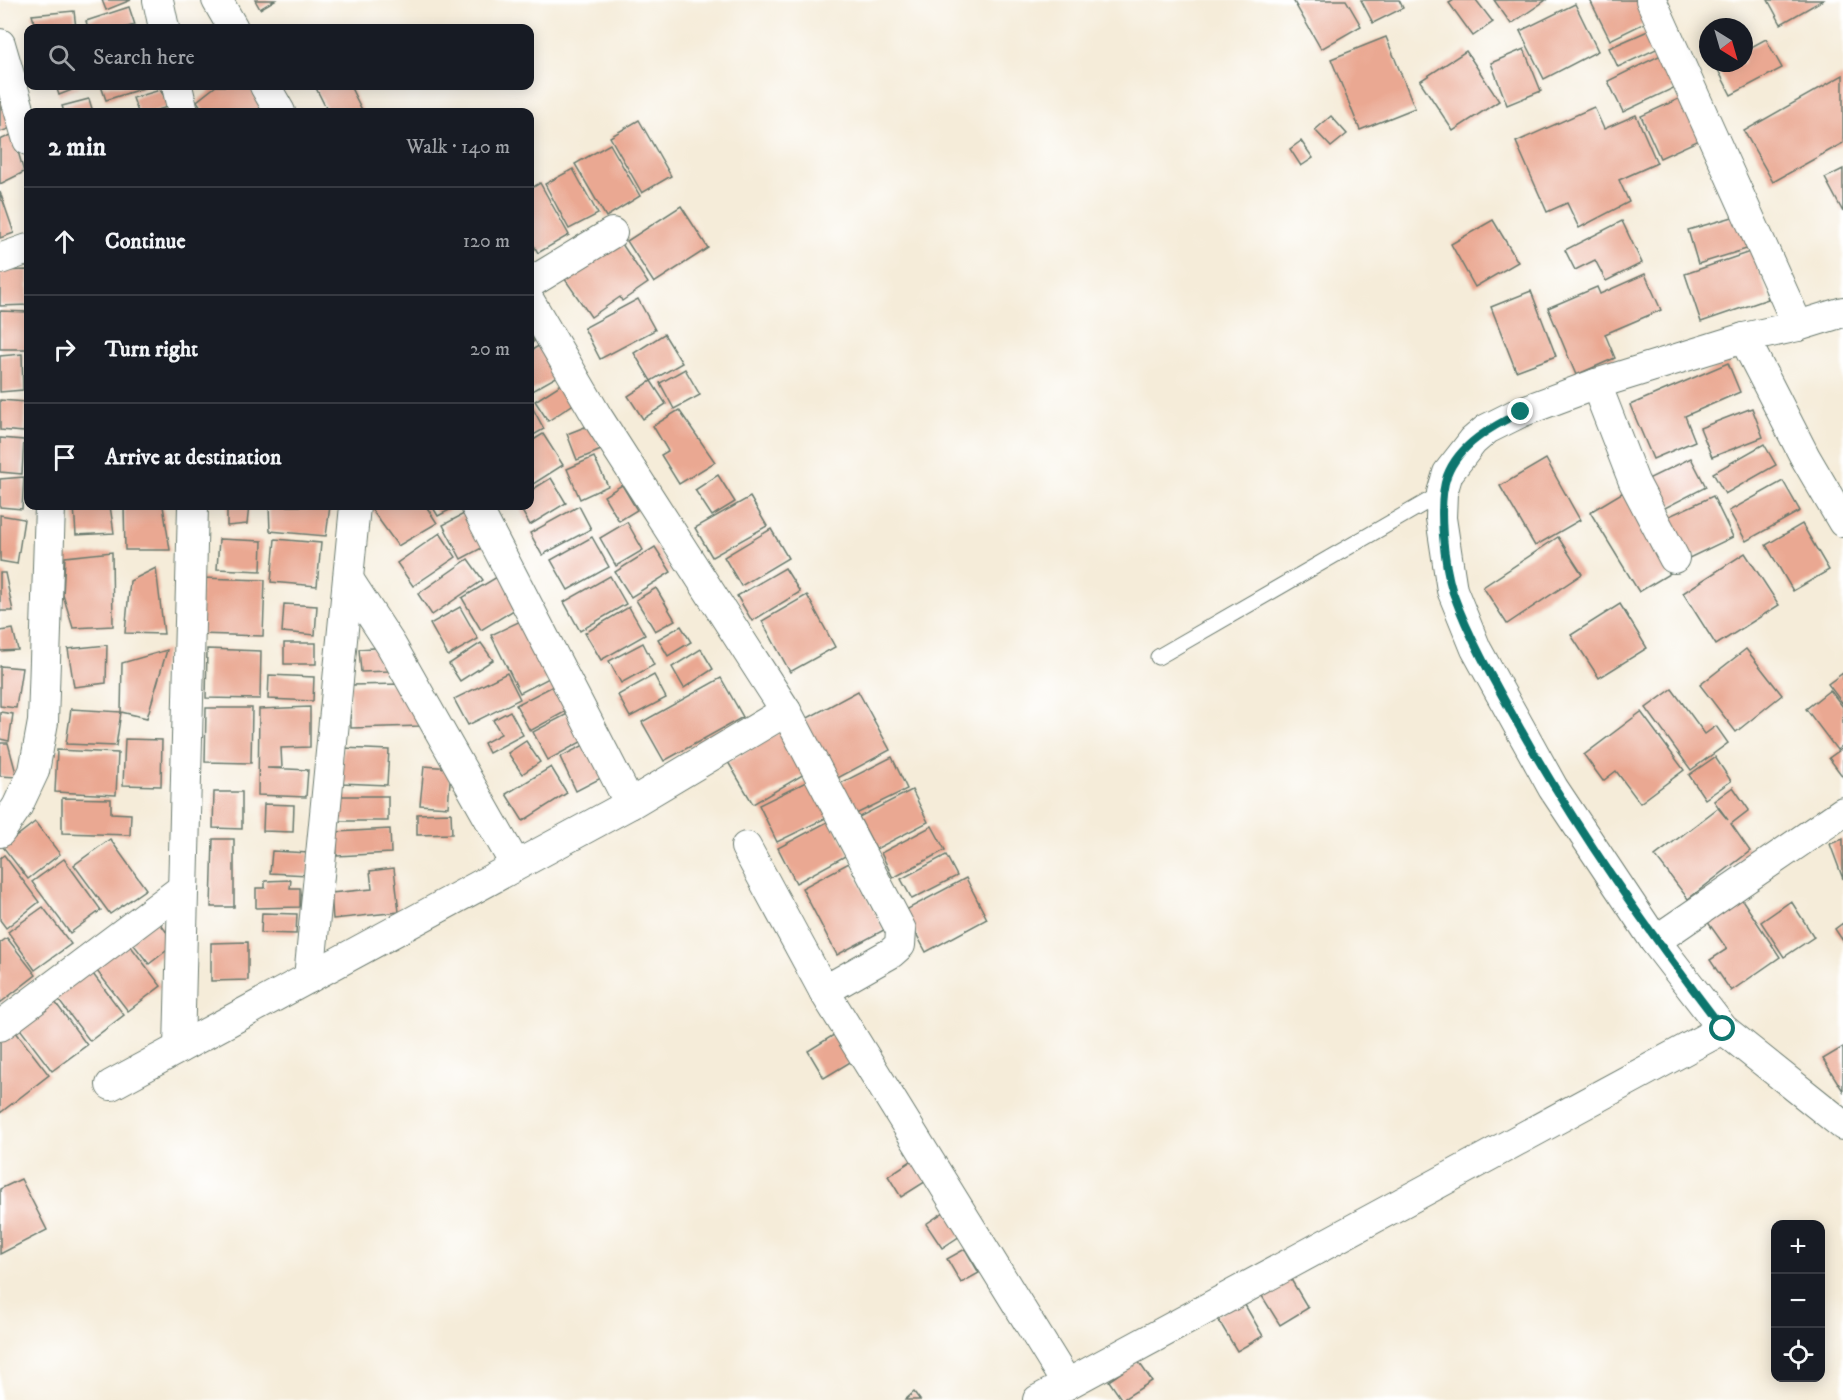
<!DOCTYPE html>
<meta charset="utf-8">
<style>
:root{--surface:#171b24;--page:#242831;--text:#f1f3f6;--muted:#9ea1a6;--line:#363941}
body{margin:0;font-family:"IM FELL DW Pica",serif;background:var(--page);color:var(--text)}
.controls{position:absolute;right:18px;bottom:18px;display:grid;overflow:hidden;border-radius:12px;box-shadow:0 3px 15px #0003}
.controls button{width:54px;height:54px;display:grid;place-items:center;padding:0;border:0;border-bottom:2px solid var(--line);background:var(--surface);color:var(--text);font:30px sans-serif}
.compass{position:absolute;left:1699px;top:18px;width:54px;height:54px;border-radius:50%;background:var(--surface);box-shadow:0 3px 15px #0003;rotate:143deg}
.stop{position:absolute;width:18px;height:18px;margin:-14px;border:4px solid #0f766e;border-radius:50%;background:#fff}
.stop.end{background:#0f766e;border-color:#fff;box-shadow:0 2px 6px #0008}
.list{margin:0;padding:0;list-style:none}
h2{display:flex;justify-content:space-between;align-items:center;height:78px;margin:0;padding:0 24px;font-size:26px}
h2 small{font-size:20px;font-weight:400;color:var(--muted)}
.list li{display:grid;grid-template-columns:39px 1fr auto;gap:18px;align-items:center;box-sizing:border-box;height:108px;padding:0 24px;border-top:2px solid var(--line)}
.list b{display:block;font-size:22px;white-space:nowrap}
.list em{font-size:20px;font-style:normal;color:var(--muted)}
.icon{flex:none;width:33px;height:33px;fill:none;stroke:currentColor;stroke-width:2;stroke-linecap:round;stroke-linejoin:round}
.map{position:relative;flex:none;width:1843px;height:1400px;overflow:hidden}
.search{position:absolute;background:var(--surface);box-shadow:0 3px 15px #0003;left:24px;top:24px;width:510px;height:66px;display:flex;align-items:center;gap:15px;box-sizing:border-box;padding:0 21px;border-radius:12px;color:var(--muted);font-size:22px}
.panel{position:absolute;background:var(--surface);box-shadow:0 3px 15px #0003;left:24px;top:108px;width:510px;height:402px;border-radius:12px}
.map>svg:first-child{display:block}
.building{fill:#eaa892}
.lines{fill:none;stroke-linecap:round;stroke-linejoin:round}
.service-casing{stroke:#6a7a6e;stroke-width:17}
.minor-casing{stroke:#6a7a6e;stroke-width:32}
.service{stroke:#fff;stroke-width:15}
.minor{stroke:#fff;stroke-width:30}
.route{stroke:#0f766e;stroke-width:8}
</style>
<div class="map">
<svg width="1843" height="1400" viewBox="0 0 1843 1400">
<rect width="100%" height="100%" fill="#fff"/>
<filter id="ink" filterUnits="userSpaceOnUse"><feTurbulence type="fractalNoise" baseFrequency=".0167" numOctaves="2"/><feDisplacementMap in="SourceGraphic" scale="12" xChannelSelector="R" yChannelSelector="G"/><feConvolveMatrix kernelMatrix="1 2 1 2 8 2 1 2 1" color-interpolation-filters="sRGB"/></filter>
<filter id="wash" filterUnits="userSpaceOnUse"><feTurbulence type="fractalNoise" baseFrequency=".008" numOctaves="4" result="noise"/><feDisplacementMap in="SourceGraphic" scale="24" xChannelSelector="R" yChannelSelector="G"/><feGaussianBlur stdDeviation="1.35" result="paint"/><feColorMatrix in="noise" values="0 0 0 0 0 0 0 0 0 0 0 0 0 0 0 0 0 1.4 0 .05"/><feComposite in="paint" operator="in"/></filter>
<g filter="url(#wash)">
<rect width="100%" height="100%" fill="#f5ecd9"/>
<g id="blocks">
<!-- building -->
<g class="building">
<path d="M 102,0 L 131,0 L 106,10 Z"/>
<path d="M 255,0 L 275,0 L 260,9 Z"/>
<path d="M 1293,0 L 1346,0 L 1361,26 L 1321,49 Z"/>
<path d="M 1361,0 L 1399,0 L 1403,8 L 1373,23 Z"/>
<path d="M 1454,0 L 1476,0 L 1493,22 L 1473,36 L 1449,3 Z"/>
<path d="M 1494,0 L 1546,0 L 1511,24 Z"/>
<path d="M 1590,0 L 1641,0 L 1651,20 L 1610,40 Z"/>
<path d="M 1768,0 L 1823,0 L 1781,24 Z"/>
<path d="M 1575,4 L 1598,51 L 1544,79 L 1520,31 Z"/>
<path d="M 129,7 L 135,25 L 124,28 L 88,28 L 86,21 Z"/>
<path d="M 74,11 L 76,28 L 36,28 L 32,15 Z"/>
<path d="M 1657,27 L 1665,45 L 1618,67 L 1609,48 Z"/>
<path d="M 1386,37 L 1415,108 L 1360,130 L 1331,59 Z"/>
<path d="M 1766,39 L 1782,68 L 1731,95 L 1716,66 L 1721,63 L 1744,63 L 1744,51 Z"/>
<path d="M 1524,49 L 1541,91 L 1507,105 L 1491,63 Z"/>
<path d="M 1466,51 L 1499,101 L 1453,131 L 1420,81 Z"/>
<path d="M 1667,52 L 1682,84 L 1623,112 L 1608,81 Z"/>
<path d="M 1843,75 L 1843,143 L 1773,182 L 1744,131 Z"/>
<path d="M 56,86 L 82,86 L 59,95 Z"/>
<path d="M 101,86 L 150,86 L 106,100 Z"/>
<path d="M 216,86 L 249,86 L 266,112 L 204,112 L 197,101 Z"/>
<path d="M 315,86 L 350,86 L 363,112 L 328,112 Z"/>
<path d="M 160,90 L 171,106 L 151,112 L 138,112 L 133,98 Z"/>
<path d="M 1685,96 L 1704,138 L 1660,158 L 1641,116 Z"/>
<path d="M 9,98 L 17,126 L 0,132 L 0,101 Z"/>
<path d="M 89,99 L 93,112 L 64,112 L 62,106 Z"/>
<path d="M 1594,107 L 1604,129 L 1636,115 L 1657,163 L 1619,180 L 1629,202 L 1579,228 L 1567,203 L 1547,212 L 1516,142 Z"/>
<path d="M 1331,116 L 1347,134 L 1331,147 L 1315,130 Z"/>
<path d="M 639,120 L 671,176 L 642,193 L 610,137 Z"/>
<path d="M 13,134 L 24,172 L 0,184 L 0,140 Z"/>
<path d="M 1301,141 L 1313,158 L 1301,166 L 1290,149 Z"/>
<path d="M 610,144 L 640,196 L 606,217 L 575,164 Z"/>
<path d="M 573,169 L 598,214 L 569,229 L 545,184 Z"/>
<path d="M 1843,169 L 1843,212 L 1825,178 Z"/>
<path d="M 540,183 L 569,235 L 538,253 L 530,238 L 530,189 Z"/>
<path d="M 0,192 L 14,233 L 0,238 Z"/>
<path d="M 681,206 L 708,248 L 654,283 L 627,241 Z"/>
<path d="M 1743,214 L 1753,247 L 1698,264 L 1688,230 Z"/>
<path d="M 1493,220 L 1518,262 L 1475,287 L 1451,244 Z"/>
<path d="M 1622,221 L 1642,263 L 1606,281 L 1595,260 L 1575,270 L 1565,250 Z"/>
<path d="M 616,235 L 648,283 L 622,301 L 620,297 L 591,317 L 560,272 Z"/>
<path d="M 1753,251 L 1768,299 L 1701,322 L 1685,274 Z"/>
<path d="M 28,270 L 28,305 L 0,306 L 0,271 Z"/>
<path d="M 1645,274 L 1661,310 L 1605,334 L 1615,358 L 1576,375 L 1548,308 L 1597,287 L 1600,294 Z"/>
<path d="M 1531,291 L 1556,356 L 1516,371 L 1491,307 Z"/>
<path d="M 638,299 L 655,330 L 600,359 L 584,328 Z"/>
<path d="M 0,311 L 28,312 L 28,349 L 0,349 Z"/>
<path d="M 530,329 L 534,341 L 530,345 Z"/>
<path d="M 664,334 L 682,363 L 651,381 L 634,353 Z"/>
<path d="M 542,344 L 560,375 L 530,392 L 530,351 Z"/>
<path d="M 22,354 L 23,390 L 0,392 L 0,356 Z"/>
<path d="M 1728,363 L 1740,392 L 1685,416 L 1695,441 L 1653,459 L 1630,405 Z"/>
<path d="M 685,369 L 700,395 L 674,409 L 660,383 Z"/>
<path d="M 651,381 L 666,404 L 643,419 L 628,396 Z"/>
<path d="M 563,383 L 575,403 L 548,421 L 535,401 Z"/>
<path d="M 0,400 L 26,402 L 24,432 L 0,430 Z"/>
<path d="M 532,407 L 544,429 L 530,437 L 530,408 Z"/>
<path d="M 1752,408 L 1763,437 L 1712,457 L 1700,428 Z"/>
<path d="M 679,410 L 715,462 L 679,484 L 661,455 L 668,451 L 653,426 Z"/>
<path d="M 590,425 L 601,450 L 577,460 L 567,434 Z"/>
<path d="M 543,434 L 563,465 L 530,486 L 530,442 Z"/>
<path d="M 0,438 L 24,440 L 22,474 L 0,472 Z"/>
<path d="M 1764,444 L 1776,465 L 1725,494 L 1713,473 Z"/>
<path d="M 594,457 L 608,486 L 580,499 L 567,469 Z"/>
<path d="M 1691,458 L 1706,487 L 1663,509 L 1648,479 Z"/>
<path d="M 1546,459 L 1580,520 L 1535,546 L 1500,486 Z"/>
<path d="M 718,475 L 735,502 L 712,516 L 695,490 Z"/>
<path d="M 24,477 L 22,509 L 0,507 L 0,479 Z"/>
<path d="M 551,478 L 566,503 L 530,525 L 519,506 L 530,506 L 530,491 Z"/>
<path d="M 1783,481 L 1800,511 L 1746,541 L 1729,511 Z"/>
<path d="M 622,485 L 637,510 L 619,521 L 604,496 Z"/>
<path d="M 1625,491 L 1674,571 L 1639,592 L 1590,512 Z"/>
<path d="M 1713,496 L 1733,537 L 1685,560 L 1665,518 Z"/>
<path d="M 750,497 L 767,526 L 712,557 L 695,528 Z"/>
<path d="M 74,506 L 110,506 L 114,533 L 76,535 Z"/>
<path d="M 124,506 L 163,506 L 170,550 L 125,550 Z"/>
<path d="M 227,506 L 249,506 L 247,524 L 227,526 Z"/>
<path d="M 269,506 L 330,506 L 326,536 L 270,531 Z"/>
<path d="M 369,506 L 426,506 L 437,523 L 398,546 Z"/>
<path d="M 432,506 L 457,506 L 438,516 Z"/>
<path d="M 579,506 L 591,529 L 542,555 L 530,533 Z"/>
<path d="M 475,508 L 493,542 L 461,559 L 443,525 Z"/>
<path d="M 0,515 L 24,519 L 17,564 L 0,561 Z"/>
<path d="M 627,522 L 643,550 L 616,566 L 600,538 Z"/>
<path d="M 1802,524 L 1829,570 L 1793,591 L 1766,545 Z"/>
<path d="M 771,529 L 788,558 L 741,586 L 724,557 Z"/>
<path d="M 440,533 L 456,557 L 413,586 L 397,563 Z"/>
<path d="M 592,537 L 609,567 L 568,590 L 551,560 Z"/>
<path d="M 1558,537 L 1582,574 L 1507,624 L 1483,587 Z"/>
<path d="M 219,539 L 262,541 L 261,571 L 217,569 Z"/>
<path d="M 275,539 L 321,543 L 317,586 L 271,582 Z"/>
<path d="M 655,547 L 671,572 L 631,597 L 615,572 Z"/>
<path d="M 112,552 L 113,626 L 73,628 L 63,595 L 65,557 Z"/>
<path d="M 1745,553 L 1779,605 L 1716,645 L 1683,593 Z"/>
<path d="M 468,559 L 483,580 L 432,615 L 418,594 Z"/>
<path d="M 156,568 L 164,634 L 125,633 L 130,581 Z"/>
<path d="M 785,568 L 800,592 L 752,621 L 737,596 Z"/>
<path d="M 0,573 L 5,573 L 13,611 L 0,611 Z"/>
<path d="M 502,574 L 522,605 L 481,630 L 462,598 Z"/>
<path d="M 610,576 L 626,604 L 580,631 L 564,602 Z"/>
<path d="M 201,578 L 265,580 L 263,636 L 199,634 Z"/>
<path d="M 656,588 L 675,620 L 655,631 L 636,600 Z"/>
<path d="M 807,595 L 835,647 L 790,672 L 762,621 Z"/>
<path d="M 284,604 L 317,606 L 315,635 L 282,632 Z"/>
<path d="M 1620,604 L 1647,648 L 1599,678 L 1571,635 Z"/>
<path d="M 460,607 L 478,639 L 448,656 L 430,624 Z"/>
<path d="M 629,607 L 645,635 L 601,660 L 585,633 Z"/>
<path d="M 527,618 L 555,675 L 520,693 L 491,635 Z"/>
<path d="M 681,626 L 691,642 L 668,656 L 658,639 Z"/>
<path d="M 13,629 L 18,650 L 0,651 L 0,631 Z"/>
<rect x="284" y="643" width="32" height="21"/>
<path d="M 481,643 L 493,660 L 460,681 L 449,664 Z"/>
<path d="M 643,643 L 654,665 L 621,683 L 609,661 Z"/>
<path d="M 107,645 L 106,683 L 74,687 L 68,649 Z"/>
<path d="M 389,647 L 389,671 L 361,672 L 359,649 Z"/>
<path d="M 207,649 L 261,651 L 260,699 L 206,698 Z"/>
<path d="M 701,649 L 713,669 L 684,688 L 672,667 Z"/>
<path d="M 1746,649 L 1782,695 L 1736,732 L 1700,685 Z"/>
<path d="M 167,650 L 147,718 L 121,712 L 116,746 L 66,744 L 71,709 L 121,712 L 122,663 Z"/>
<path d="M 0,666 L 22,668 L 16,708 L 0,706 Z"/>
<path d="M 507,673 L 520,699 L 468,725 L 454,699 Z"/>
<path d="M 1843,673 L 1843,704 L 1828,684 Z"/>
<path d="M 269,675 L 314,677 L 313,701 L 268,699 Z"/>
<path d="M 654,675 L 666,698 L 630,717 L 618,695 Z"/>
<path d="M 721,678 L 743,717 L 664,761 L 642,722 Z"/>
<path d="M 559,683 L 572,708 L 530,731 L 516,705 Z"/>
<path d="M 402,684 L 420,726 L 351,728 L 350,685 Z"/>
<path d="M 1672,689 L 1705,734 L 1716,726 L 1728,743 L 1691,770 L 1646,708 Z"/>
<path d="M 1830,690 L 1843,707 L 1843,745 L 1837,750 L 1806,709 Z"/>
<path d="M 858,691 L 890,750 L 834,780 L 802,721 Z"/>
<path d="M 310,707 L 310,747 L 281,748 L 282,768 L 267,768 L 308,770 L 306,797 L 258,795 L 259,709 Z"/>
<path d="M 206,708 L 252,708 L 251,763 L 205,762 Z"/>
<path d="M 575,710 L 590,737 L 548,760 L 533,732 Z"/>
<path d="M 510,711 L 523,735 L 489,753 L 484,743 L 501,734 L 493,720 Z"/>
<path d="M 0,712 L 13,714 L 9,741 L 0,739 Z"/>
<path d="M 1641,712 L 1684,770 L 1640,803 L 1616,771 L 1603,781 L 1584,755 Z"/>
<path d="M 781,731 L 806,773 L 753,804 L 728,762 Z"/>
<path d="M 125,739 L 162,740 L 161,786 L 123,785 Z"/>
<path d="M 526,741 L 540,762 L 522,774 L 508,753 Z"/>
<path d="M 0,743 L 8,743 L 17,777 L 0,776 Z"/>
<path d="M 586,744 L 603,777 L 576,791 L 560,757 Z"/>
<path d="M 343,748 L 389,750 L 387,785 L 341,783 Z"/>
<path d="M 1843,748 L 1843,777 L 1829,758 Z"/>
<path d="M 57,750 L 118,753 L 116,795 L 55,792 Z"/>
<path d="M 892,757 L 907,789 L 850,817 L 835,786 Z"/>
<path d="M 1715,757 L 1731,781 L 1705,799 L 1689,775 Z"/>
<path d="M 424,766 L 451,768 L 448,807 L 420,805 Z"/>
<path d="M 551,767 L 567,793 L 523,821 L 506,794 Z"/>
<path d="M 812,779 L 830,816 L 777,842 L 759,805 Z"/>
<path d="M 1733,787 L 1749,810 L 1731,824 L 1750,851 L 1688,899 L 1655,856 L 1718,808 L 1728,820 L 1714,801 Z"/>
<path d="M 912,790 L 928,822 L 876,849 L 859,817 Z"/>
<path d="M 214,792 L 242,792 L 242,829 L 213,828 Z"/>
<rect x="338" y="796" width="50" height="25"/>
<path d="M 62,798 L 111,799 L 111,813 L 131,814 L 130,835 L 62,833 Z"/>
<path d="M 264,804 L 294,805 L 293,832 L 263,831 Z"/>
<path d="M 451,813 L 452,834 L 417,835 L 417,814 Z"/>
<path d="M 831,820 L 849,854 L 796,883 L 778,848 Z"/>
<path d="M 35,822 L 60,854 L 28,879 L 3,847 Z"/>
<path d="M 932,826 L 945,850 L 893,878 L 881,853 Z"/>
<path d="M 390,829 L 391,853 L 337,856 L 336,832 Z"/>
<path d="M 110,839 L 146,889 L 110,914 L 74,865 Z"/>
<path d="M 213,839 L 234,839 L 234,907 L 211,907 Z"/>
<path d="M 1843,839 L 1843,879 L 1830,844 Z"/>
<path d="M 272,851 L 309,853 L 308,875 L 270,873 Z"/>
<path d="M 4,855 L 39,902 L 6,928 L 0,920 L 0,858 Z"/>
<path d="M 946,855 L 957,876 L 912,899 L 901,879 Z"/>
<path d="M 64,859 L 101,910 L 70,933 L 32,882 Z"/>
<path d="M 849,863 L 884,930 L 837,955 L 802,888 Z"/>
<path d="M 394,868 L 399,912 L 333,919 L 331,893 L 372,889 L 370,871 Z"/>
<path d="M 966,878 L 987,919 L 926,952 L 904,911 Z"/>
<path d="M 291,880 L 290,888 L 300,888 L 300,907 L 256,908 L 256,888 L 265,888 L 265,881 Z"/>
<path d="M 1741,898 L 1780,957 L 1731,991 L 1710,960 L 1727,949 L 1707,921 Z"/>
<path d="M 1791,901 L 1814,937 L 1784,957 L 1761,922 Z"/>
<path d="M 43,907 L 71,944 L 35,970 L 8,932 Z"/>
<path d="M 262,913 L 297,914 L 296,934 L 261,933 Z"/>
<path d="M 157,919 L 175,944 L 149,964 L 130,940 Z"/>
<path d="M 1843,923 L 1843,941 L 1835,929 Z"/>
<path d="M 7,938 L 36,975 L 0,1003 L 0,943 Z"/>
<path d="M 126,940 L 161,986 L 128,1011 L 93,966 Z"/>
<path d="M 248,942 L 248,980 L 211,981 L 211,943 Z"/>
<path d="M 90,970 L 124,1015 L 90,1041 L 56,997 Z"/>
<path d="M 52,998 L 87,1045 L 52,1071 L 17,1025 Z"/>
<path d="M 12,1027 L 49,1075 L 0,1113 L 0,1037 Z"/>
<path d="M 840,1031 L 857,1058 L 824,1078 L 808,1051 Z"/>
<path d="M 1843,1047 L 1843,1091 L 1823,1059 Z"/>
<path d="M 914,1159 L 928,1180 L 901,1197 L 888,1176 Z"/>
<path d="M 21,1179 L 47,1230 L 0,1254 L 0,1189 Z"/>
<path d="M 947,1210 L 963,1234 L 942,1248 L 926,1224 Z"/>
<path d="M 965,1249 L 979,1273 L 961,1283 L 947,1259 Z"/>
<path d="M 1286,1271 L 1308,1308 L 1280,1325 L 1257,1288 Z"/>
<path d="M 1242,1300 L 1263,1336 L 1237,1351 L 1216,1316 Z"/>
<path d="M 1138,1361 L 1152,1381 L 1122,1400 L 1109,1381 Z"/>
<path d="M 914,1392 L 920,1400 L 905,1400 Z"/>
</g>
</g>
</g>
<g filter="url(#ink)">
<use href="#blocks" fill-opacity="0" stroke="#6a7a6e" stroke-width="1.5"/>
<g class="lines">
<!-- service casing -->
<g class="service-casing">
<path id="service" d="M 1158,657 L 1442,493"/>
</g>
<!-- minor casing -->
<g class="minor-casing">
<g id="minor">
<path d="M 158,0 L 164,28"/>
<path d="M 217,0 L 233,28"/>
<path d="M 1651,0 L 1798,326"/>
<path d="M 0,44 L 28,140"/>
<path d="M 177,86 L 183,112"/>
<path d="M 265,86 L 280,112"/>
<path d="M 0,259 L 28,249"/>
<path d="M 530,283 L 612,233"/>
<path d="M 530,302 L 598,418 L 786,711 L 901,930 L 900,945 L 891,953 L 824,991"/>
<path d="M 1843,312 L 1798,326 L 1744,338 L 1596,384 L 1521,412 L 1487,429 L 1473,441 L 1448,473 L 1442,493 L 1441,518 L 1452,590 L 1476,649 L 1553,788 L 1655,941 L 1723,1029 L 1843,1125"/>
<path d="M 1744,338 L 1805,457 L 1843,522"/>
<path d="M 1596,384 L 1634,482 L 1674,558"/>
<path d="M 476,506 L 630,804"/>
<path d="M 348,579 L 391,645 L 515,864"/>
<path d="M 0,832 L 17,807 L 34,771 L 43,722 L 50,506"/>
<path d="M 746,847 L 824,991 L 1067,1384"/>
<path d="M 1655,941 L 1843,812"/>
<path d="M 309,978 L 355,506"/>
<path d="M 0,1026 L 182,889"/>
<path d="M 179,1048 L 193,506"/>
<path d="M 111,1085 L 630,804 L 786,711"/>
<path d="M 1038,1400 L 1723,1029"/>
</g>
</g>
<!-- service -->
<use href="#service" class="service"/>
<!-- minor -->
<use href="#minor" class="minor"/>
</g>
</g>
<g class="lines" filter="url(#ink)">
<!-- route -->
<path class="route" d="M 1521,412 C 1493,426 1459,444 1447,476 C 1437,503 1444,565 1453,593 C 1469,637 1492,678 1515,719 C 1575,828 1647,930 1723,1029"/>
</g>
</svg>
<div class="controls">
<button>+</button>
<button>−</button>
<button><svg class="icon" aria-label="locate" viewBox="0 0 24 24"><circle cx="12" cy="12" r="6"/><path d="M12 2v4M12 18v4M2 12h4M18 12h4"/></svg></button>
</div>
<svg class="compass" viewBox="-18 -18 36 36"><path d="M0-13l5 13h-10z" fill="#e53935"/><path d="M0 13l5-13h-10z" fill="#9ea1a6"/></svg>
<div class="stop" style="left:1723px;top:1029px"></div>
<div class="stop end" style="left:1521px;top:412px"></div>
<div class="search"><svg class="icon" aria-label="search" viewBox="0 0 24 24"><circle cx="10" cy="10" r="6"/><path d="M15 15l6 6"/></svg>Search here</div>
<section class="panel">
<h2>2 min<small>Walk · 140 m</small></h2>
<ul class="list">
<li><svg class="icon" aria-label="ahead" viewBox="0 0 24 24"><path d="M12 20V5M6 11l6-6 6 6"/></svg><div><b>Continue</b></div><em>120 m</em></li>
<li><svg class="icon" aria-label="right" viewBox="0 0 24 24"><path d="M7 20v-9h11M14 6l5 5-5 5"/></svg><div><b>Turn right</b></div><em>20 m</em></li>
<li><svg class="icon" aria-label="arrive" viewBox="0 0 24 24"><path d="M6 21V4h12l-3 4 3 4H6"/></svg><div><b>Arrive at destination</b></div></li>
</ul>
</section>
</div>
